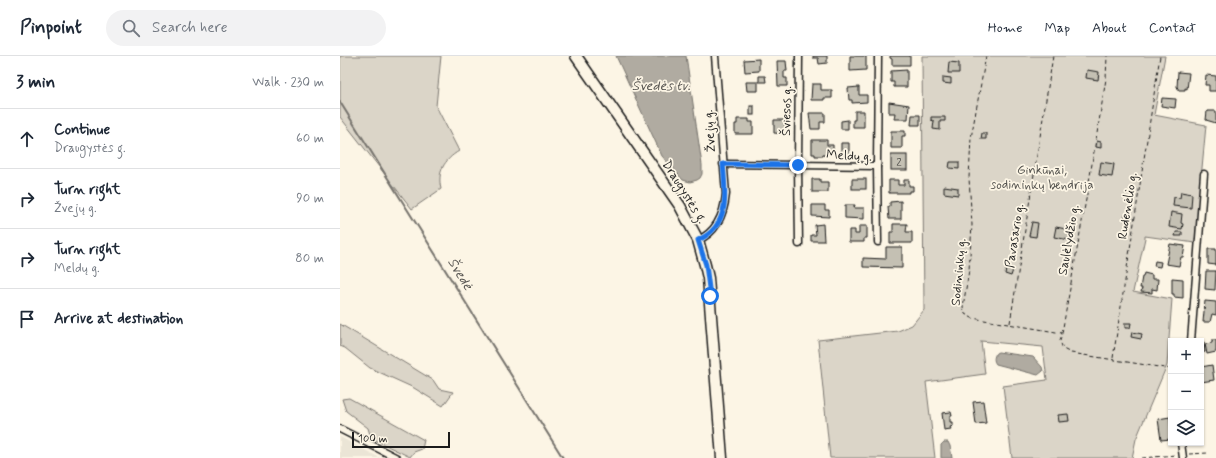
<!DOCTYPE html>
<meta charset="utf-8">
<style>
:root{--surface:#fff;--page:#f2f2f3;--text:#1f2937;--muted:#747a83;--line:#e0e1e3}
body{margin:0;font-family:Mynerve,sans-serif;background:var(--page);color:var(--text)}
.controls{position:absolute;right:12px;bottom:12px;display:grid;overflow:hidden;border-radius:0px;box-shadow:0 1px 3px #0004}
.controls button{width:36px;height:36px;display:grid;place-items:center;padding:0;border:0;border-bottom:1px solid var(--line);background:var(--surface);color:var(--text);font:20px sans-serif}
.scale{position:absolute;left:12px;bottom:10px;width:98px;box-sizing:border-box;padding-left:4px;border:2px solid #1c1c1c;border-top:0;font-size:11px;line-height:14px;white-space:nowrap;color:#1c1c1c;-webkit-text-stroke:3px #fcf5e5;paint-order:stroke}
.stop{position:absolute;width:12px;height:12px;margin:-9px;border:3px solid #1a73e8;border-radius:50%;background:#fff}
.stop.end{background:#1a73e8;border-color:#fff;box-shadow:0 1px 4px #0008}
.list{margin:0;padding:0;list-style:none}
h2{display:flex;justify-content:space-between;align-items:center;height:52px;margin:0;padding:0 16px;font-size:17px}
h2 small{font-size:13px;font-weight:400;color:var(--muted)}
.list li{display:grid;grid-template-columns:26px 1fr auto;gap:12px;align-items:center;box-sizing:border-box;height:60px;padding:0 16px;border-top:1px solid var(--line)}
.list b{display:block;font-size:15px;white-space:nowrap}
.list p{margin:0;font-size:13px;white-space:nowrap;color:var(--muted)}
.list em{font-size:13px;font-style:normal;color:var(--muted)}
.icon{flex:none;width:22px;height:22px;fill:none;stroke:currentColor;stroke-width:2;stroke-linecap:round;stroke-linejoin:round}
.map{position:relative;flex:none;width:876px;height:402px;overflow:hidden}
header{display:flex;align-items:center;gap:24px;box-sizing:border-box;height:56px;padding:0 20px;background:var(--surface);border-bottom:1px solid var(--line)}
header strong{font-size:19px}
nav{display:flex;gap:22px;margin-inline-start:auto;font-size:14px}
.search{width:280px;height:36px;background:var(--page);display:flex;align-items:center;gap:10px;box-sizing:border-box;padding:0 14px;border-radius:22px;color:var(--muted);font-size:15px}
main{display:flex}
aside{flex:1;background:var(--surface)}
.map>svg:first-child{display:block}
.built{fill:#ebe5d6}
.green{fill:#dbd5c8;stroke:#7c7872}
.water{fill:#b0aba1;stroke:#75726c}
.lines{fill:none;stroke-linecap:round;stroke-linejoin:round}
.stream{stroke:#75726c;stroke-width:2}
.building{fill:#c4c0b3;stroke:#1c1c1c}
.street-casing{stroke:#1c1c1c;stroke-width:9}
.primary-casing{stroke:#1c1c1c;stroke-width:13}
.path{stroke:#1c1c1c;stroke-width:1;stroke-dasharray:4 3;stroke-linecap:butt}
.street{stroke:#fcf5e5;stroke-width:6}
.primary{stroke:#fcf5e5;stroke-width:10}
.route{stroke:#1a73e8;stroke-width:5}
.labels{text-anchor:middle;dominant-baseline:central;stroke-width:3.5;stroke-linejoin:round;paint-order:stroke}
.number-label{font-size:11px;fill:#464542}
.street-label{font-size:13px;fill:#1c1c1c;stroke:#fcf5e5}
.park-label{font-size:13px;fill:#555450;stroke:#fcf5e5}
.water-label{font-size:14px;font-style:italic;fill:#575551;stroke:#fcf5e5}
</style>
<header>
<strong>Pinpoint</strong>
<div class="search"><svg class="icon" aria-label="search" viewBox="0 0 24 24"><circle cx="10" cy="10" r="6"/><path d="M15 15l6 6"/></svg>Search here</div>
<nav><a>Home</a><a>Map</a><a>About</a><a>Contact</a></nav>
</header>
<main>
<aside>
<h2>3 min<small>Walk · 230 m</small></h2>
<ul class="list">
<li><svg class="icon" aria-label="ahead" viewBox="0 0 24 24"><path d="M12 20V5M6 11l6-6 6 6"/></svg><div><b>Continue</b><p>Draugystės g.</p></div><em>60 m</em></li>
<li><svg class="icon" aria-label="right" viewBox="0 0 24 24"><path d="M7 20v-9h11M14 6l5 5-5 5"/></svg><div><b>Turn right</b><p>Žvejų g.</p></div><em>90 m</em></li>
<li><svg class="icon" aria-label="right" viewBox="0 0 24 24"><path d="M7 20v-9h11M14 6l5 5-5 5"/></svg><div><b>Turn right</b><p>Meldų g.</p></div><em>80 m</em></li>
<li><svg class="icon" aria-label="arrive" viewBox="0 0 24 24"><path d="M6 21V4h12l-3 4 3 4H6"/></svg><div><b>Arrive at destination</b></div></li>
</ul>
</aside>
<div class="map">
<svg width="876" height="402" viewBox="0 0 876 402">
<rect width="100%" height="100%" fill="#fcf5e5"/>
<filter id="ink" filterUnits="userSpaceOnUse"><feTurbulence type="fractalNoise" baseFrequency=".025" numOctaves="2"/><feDisplacementMap in="SourceGraphic" scale="8" xChannelSelector="R" yChannelSelector="G"/><feConvolveMatrix kernelMatrix="1 2 1 2 8 2 1 2 1" color-interpolation-filters="sRGB"/></filter>
<g filter="url(#ink)">
<!-- built -->
<path class="built" d="M 0,381 L 40,402 L 0,402 Z"/>
<!-- green -->
<g class="green">
<path d="M 0,0 L 101,0 L 96,50 L 119,95 C 104,104 97,116 101,133 L 72,153 L 0,61 Z"/>
<path d="M 582,0 L 825,0 L 814,59 L 866,69 L 855,187 L 805,180 L 805,182 L 793,236 L 832,243 L 827,309 L 796,383 L 792,402 L 672,402 L 663,330 L 707,324 L 703,291 L 641,285 L 645,318 L 586,326 L 595,402 L 490,402 L 478,284 L 558,275 L 572,269 L 584,254 Z"/>
<path d="M 0,268 L 93,324 L 99,333 L 113,336 L 103,350 L 74,332 L 30,312 L 5,292 L 0,290 Z"/>
<path d="M 9,342 L 84,384 L 82,393 L 74,396 L 70,401 L 31,382 L 28,372 L 6,355 L 2,343 Z"/>
</g>
<!-- water -->
<g class="water">
<path d="M 276,0 L 346,0 L 362,109 L 362,118 L 360,122 L 357,124 L 350,126 L 343,124 L 322,100 Z"/>
<path d="M 658,296 L 693,301 L 702,311 L 703,315 L 698,319 L 656,308 C 653,304 654,301 656,297 Z"/>
<path d="M 604,386 L 608,386 L 610,390 L 612,402 L 601,402 L 601,389 Z"/>
</g>
<g class="lines">
<!-- stream -->
<path class="stream" d="M 0,46 L 223,402"/>
</g>
<!-- building -->
<g class="building">
<path d="M 473,0 L 487,0 L 487,7 L 479,8 L 478,2 L 473,2 Z"/>
<path d="M 510,0 L 526,0 L 526,14 L 510,15 Z"/>
<path d="M 550,0 L 570,0 L 570,9 L 552,9 L 552,3 L 550,2 Z"/>
<path d="M 419,3 L 419,15 L 405,16 L 404,4 Z"/>
<path d="M 437,5 L 446,5 L 447,15 L 444,15 L 444,22 L 447,22 L 447,30 L 438,30 Z"/>
<path d="M 609,6 L 619,7 L 619,17 L 608,17 Z"/>
<path d="M 567,14 L 567,31 L 554,31 L 554,26 L 551,26 L 551,15 Z"/>
<path d="M 747,14 L 759,16 L 758,24 L 746,22 Z"/>
<path d="M 838,16 L 849,17 L 847,33 L 845,32 L 845,34 L 838,34 L 838,32 L 837,31 Z"/>
<path d="M 866,19 L 876,20 L 876,35 L 869,35 L 869,29 L 865,29 Z"/>
<path d="M 419,20 L 425,20 L 426,26 L 419,26 Z"/>
<path d="M 603,21 L 611,22 L 611,28 L 603,27 Z"/>
<path d="M 406,26 L 418,26 L 418,35 L 407,35 Z"/>
<path d="M 472,28 L 481,28 L 481,34 L 492,34 L 492,42 L 484,42 L 484,44 L 471,44 Z"/>
<path d="M 519,31 L 519,39 L 527,39 L 527,46 L 512,47 L 512,44 L 509,44 L 508,32 Z"/>
<path d="M 822,42 L 836,43 L 835,52 L 821,50 Z"/>
<path d="M 549,46 L 569,49 L 568,63 L 554,63 L 555,57 L 549,57 Z"/>
<rect x="410" y="50" width="4" height="9"/>
<path d="M 515,55 L 524,55 L 524,71 L 513,71 L 513,64 L 515,64 Z"/>
<path d="M 867,55 L 876,55 L 876,67 L 866,64 Z"/>
<path d="M 469,57 L 485,57 L 485,66 L 480,66 L 480,73 L 471,73 Z"/>
<path d="M 572,59 L 580,59 L 580,69 L 571,69 Z"/>
<path d="M 591,61 L 605,61 L 605,65 L 600,65 L 600,74 L 593,73 L 594,65 L 591,64 Z"/>
<path d="M 397,63 L 409,63 L 409,66 L 413,66 L 413,78 L 395,78 L 395,68 L 397,68 Z"/>
<path d="M 434,64 L 445,64 L 445,78 L 434,77 Z"/>
<path d="M 508,64 L 508,73 L 501,73 L 501,65 Z"/>
<path d="M 551,75 L 565,75 L 565,80 L 562,80 L 562,92 L 551,92 Z"/>
<path d="M 642,77 L 646,77 L 646,83 L 641,83 Z"/>
<path d="M 472,84 L 487,84 L 487,89 L 493,89 L 493,96 L 487,96 L 487,99 L 483,99 L 483,100 L 475,100 L 475,98 L 472,98 Z"/>
<path d="M 757,85 L 761,86 L 761,92 L 756,91 Z"/>
<path d="M 501,87 L 509,87 L 509,100 L 501,99 Z"/>
<rect x="551" y="99" width="16" height="15"/>
<path d="M 610,106 L 619,106 L 619,113 L 609,112 Z"/>
<path d="M 761,106 L 774,108 L 772,121 L 759,119 Z"/>
<path d="M 472,123 L 480,123 L 480,126 L 488,126 L 488,136 L 472,136 Z"/>
<rect x="512" y="123" width="14" height="10"/>
<path d="M 549,124 L 558,124 L 558,129 L 564,129 L 564,124 L 569,124 L 569,130 L 573,130 L 573,135 L 569,135 L 569,137 L 549,137 Z"/>
<path d="M 604,130 L 618,132 L 618,139 L 604,137 Z"/>
<path d="M 841,136 L 852,138 L 851,152 L 833,150 L 834,141 L 840,142 Z"/>
<path d="M 561,145 L 561,163 L 549,163 L 548,151 L 550,151 L 550,146 Z"/>
<path d="M 472,149 L 485,149 L 485,154 L 489,154 L 489,161 L 472,160 Z"/>
<path d="M 505,149 L 515,149 L 514,152 L 524,152 L 524,163 L 505,162 Z"/>
<path d="M 831,156 L 842,158 L 841,167 L 843,168 L 842,173 L 829,171 Z"/>
<path d="M 785,159 L 792,160 L 791,165 L 784,164 Z"/>
<path d="M 692,166 L 698,167 L 696,181 L 689,180 Z"/>
<path d="M 483,168 L 484,185 L 471,185 L 471,179 L 476,179 L 475,169 Z"/>
<path d="M 553,168 L 567,168 L 566,176 L 572,176 L 572,187 L 550,187 L 550,176 L 553,176 Z"/>
<path d="M 519,170 L 527,170 L 527,182 L 524,182 L 524,186 L 509,186 L 509,174 L 515,174 L 515,178 L 519,178 Z"/>
<path d="M 716,171 L 731,174 L 729,184 L 714,181 Z"/>
<path d="M 673,172 L 678,173 L 678,178 L 673,177 Z"/>
<path d="M 836,176 L 842,176 L 842,180 L 835,180 Z"/>
<path d="M 830,188 L 845,190 L 843,201 L 841,201 L 839,210 L 826,208 Z"/>
<path d="M 546,191 L 562,191 L 562,212 L 523,211 L 523,202 L 546,203 Z"/>
<path d="M 868,193 L 876,193 L 876,209 L 868,208 Z"/>
<path d="M 815,205 L 821,206 L 820,211 L 814,210 Z"/>
<path d="M 666,213 L 673,214 L 671,220 L 665,218 Z"/>
<path d="M 866,215 L 876,215 L 875,234 L 865,233 Z"/>
<path d="M 804,217 L 812,219 L 812,223 L 818,223 L 817,234 L 812,233 L 812,237 L 801,236 L 802,232 L 800,232 L 802,221 L 803,221 Z"/>
<path d="M 832,222 L 843,223 L 843,242 L 834,241 L 834,238 L 832,238 Z"/>
<path d="M 865,245 L 876,246 L 876,259 L 872,258 L 870,266 L 863,266 Z"/>
<path d="M 785,267 L 791,267 L 790,272 L 785,272 Z"/>
<path d="M 792,276 L 802,278 L 801,283 L 791,281 Z"/>
<path d="M 872,284 L 876,284 L 876,296 L 867,298 L 865,288 L 872,287 Z"/>
<path d="M 861,286 L 864,286 L 865,296 L 861,297 Z"/>
<path d="M 872,309 L 874,324 L 861,326 L 861,311 Z"/>
<path d="M 643,345 L 646,367 L 636,368 L 633,346 Z"/>
<path d="M 611,356 L 612,360 L 610,360 L 610,366 L 613,366 L 613,370 L 610,371 L 611,373 L 604,374 L 602,357 Z"/>
<path d="M 728,358 L 729,365 L 719,366 L 718,359 Z"/>
<path d="M 830,361 L 831,383 L 821,384 L 818,363 Z"/>
</g>
<g class="lines">
<!-- street casing -->
<g class="street-casing">
<g id="street">
<path d="M 383,108 L 537,110 L 538,186"/>
<path d="M 537,110 L 538,0"/>
<path d="M 358,184 C 377,176 384,158 386,138 L 375,0"/>
<path d="M 459,188 L 458,109 L 459,0"/>
<path d="M 851,285 L 864,118"/>
<path d="M 0,373 L 57,402"/>
<path d="M 841,387 L 843,402"/>
</g>
</g>
<!-- primary casing -->
<g class="primary-casing">
<path id="primary" d="M 236,0 L 340,150 L 358,184 L 365,209 L 368,222 L 382,402"/>
</g>
<!-- path -->
<g class="path">
<path d="M 646,0 L 631,82 L 629,122 L 632,169 L 629,214 L 623,251 L 625,258 L 632,262 L 722,277 L 720,285 L 723,293 L 731,297 L 831,313"/>
<path d="M 670,267 L 713,0"/>
<path d="M 722,277 L 747,138 L 766,23 L 767,0"/>
<path d="M 773,302 L 820,0"/>
<path d="M 849,398 L 868,397"/>
<path d="M 802,402 L 836,399"/>
</g>
<!-- street -->
<use href="#street" class="street"/>
<!-- primary -->
<use href="#primary" class="primary"/>
</g>
</g>
<g class="lines" filter="url(#ink)">
<!-- route -->
<path class="route" d="M 370,240 L 366,209 L 358,184 C 390,171 386,137 383,108 L 458,109"/>
</g>
<g class="labels">
<!-- number labels -->
<g class="number-label">
<text x="559" y="107">2</text>
</g>
<!-- street labels -->
<g class="street-label">
<text transform="translate(447 55) rotate(-89)">Šviesos g.</text>
<text transform="translate(370 75) rotate(-94)">Žvejų g.</text>
<text transform="translate(509 100) rotate(3)">Meldų g.</text>
<text transform="translate(344 136) rotate(58)">Draugystės g.</text>
<text transform="translate(788 150) rotate(-81)">Rudenėlio g.</text>
<text transform="translate(675 180) rotate(-81)">Pavasario g.</text>
<text transform="translate(729 184) rotate(-80)">Saulėlydžio g.</text>
<text transform="translate(619 216) rotate(-85)">Sodininkų g.</text>
</g>
<!-- park labels -->
<g class="park-label">
<text x="702" y="114">Ginkūnai,<tspan x="702" dy="15">sodininkų bendrija</tspan></text>
</g>
<!-- water labels -->
<g class="water-label">
<text x="321" y="30">Švedės tv.</text>
<text transform="translate(120 218) rotate(58)">Švedė</text>
</g>
</g>
</svg>
<div class="controls">
<button>+</button>
<button>−</button>
<button><svg class="icon" aria-label="layers" viewBox="0 0 24 24"><path d="M12 4l9 5-9 5-9-5zM3 14l9 5 9-5"/></svg></button>
</div>
<div class="scale">100 m</div>
<div class="stop" style="left:370px;top:240px"></div>
<div class="stop end" style="left:458px;top:109px"></div>
</div>
</main>
